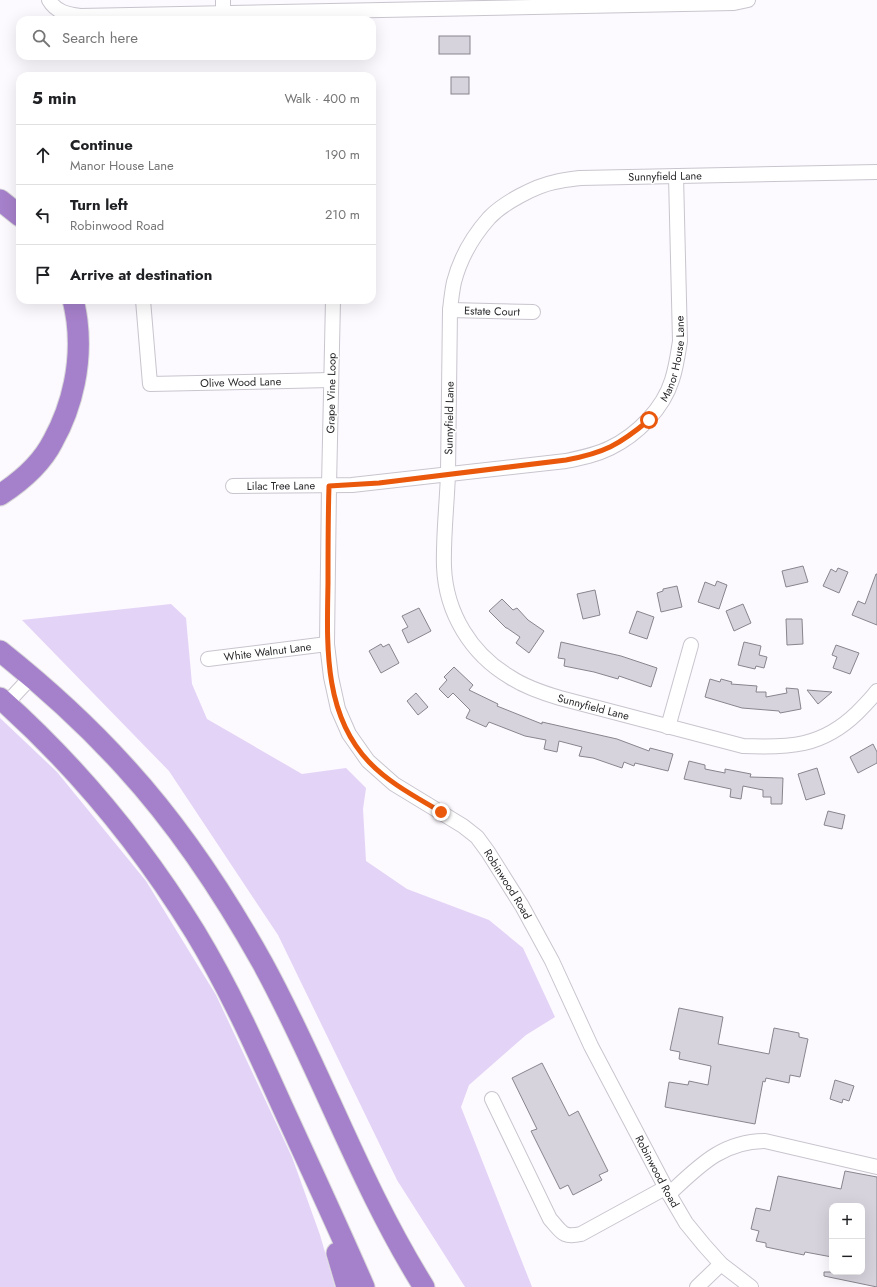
<!DOCTYPE html>
<meta charset="utf-8">
<style>
:root{--surface:#fff;--page:#f6f6f6;--text:#202124;--muted:#757577;--line:#e0e0e0}
body{margin:0;font-family:Jost,sans-serif;background:var(--page);color:var(--text)}
.controls{position:absolute;right:12px;bottom:12px;display:grid;overflow:hidden;border-radius:8px;box-shadow:0 4px 16px #0002}
.controls button{width:36px;height:36px;display:grid;place-items:center;padding:0;border:0;border-bottom:1px solid var(--line);background:var(--surface);color:var(--text);font:20px sans-serif}
.stop{position:absolute;width:12px;height:12px;margin:-9px;border:3px solid #ea580c;border-radius:50%;background:#fff}
.stop.end{background:#ea580c;border-color:#fff;box-shadow:0 1px 4px #0008}
.list{margin:0;padding:0;list-style:none}
h2{display:flex;justify-content:space-between;align-items:center;height:52px;margin:0;padding:0 16px;font-size:17px}
h2 small{font-size:13px;font-weight:400;color:var(--muted)}
.list li{display:grid;grid-template-columns:26px 1fr auto;gap:12px;align-items:center;box-sizing:border-box;height:60px;padding:0 16px;border-top:1px solid var(--line)}
.list b{display:block;font-size:15px;white-space:nowrap}
.list p{margin:0;font-size:13px;white-space:nowrap;color:var(--muted)}
.list em{font-size:13px;font-style:normal;color:var(--muted)}
.icon{flex:none;width:22px;height:22px;fill:none;stroke:currentColor;stroke-width:2;stroke-linecap:round;stroke-linejoin:round}
.map{position:relative;flex:none;width:877px;height:1287px;overflow:hidden}
.search{position:absolute;background:var(--surface);box-shadow:0 4px 16px #0002;left:16px;top:16px;width:360px;height:44px;display:flex;align-items:center;gap:10px;box-sizing:border-box;padding:0 14px;border-radius:12px;color:var(--muted);font-size:15px}
.panel{position:absolute;background:var(--surface);box-shadow:0 4px 16px #0002;left:16px;top:72px;width:360px;height:232px;border-radius:12px}
.map>svg:first-child{display:block}
.green{fill:#e3d3f6}
.building{fill:#d7d3dd;stroke:#89858e}
.lines{fill:none;stroke-linecap:round;stroke-linejoin:round}
.minor-casing{stroke:#c9c5ce;stroke-width:16}
.highway-casing{stroke:#d8d8d9;stroke-width:23}
.minor{stroke:#fff;stroke-width:14}
.highway{stroke:#a681cb;stroke-width:21}
.route{stroke:#ea580c;stroke-width:5}
.labels{text-anchor:middle;dominant-baseline:central;stroke-width:3;stroke-linejoin:round;paint-order:stroke}
.street-label{font-size:11px;fill:#28272a;stroke:#fff}
</style>
<div class="map">
<svg width="877" height="1287" viewBox="0 0 877 1287">
<rect width="100%" height="100%" fill="#fcf9ff"/>
<!-- green -->
<g class="green">
<path d="M 171,604 L 186,618 L 192,684 L 207,719 L 302,774 L 346,768 L 366,788 L 363,809 L 366,861 L 407,889 L 489,920 L 523,948 L 555,1017 L 526,1035 L 469,1085 L 461,1107 L 532,1287 L 465,1287 L 397,1180 L 278,935 L 169,771 L 22,620 Z"/>
<path d="M 0,718 L 57,772 L 146,881 L 216,995 L 292,1157 L 320,1235 L 335,1287 L 0,1287 Z"/>
</g>
<!-- building -->
<g class="building">
<rect x="439" y="36" width="31" height="18"/>
<rect x="451" y="77" width="18" height="17"/>
<path d="M 803,566 L 808,582 L 786,587 L 782,571 Z"/>
<path d="M 838,568 L 848,572 L 839,593 L 823,586 L 831,569 L 836,572 Z"/>
<path d="M 876,574 L 877,574 L 877,625 L 852,615 L 858,601 L 865,604 Z"/>
<path d="M 717,581 L 727,585 L 719,609 L 698,602 L 705,582 L 715,586 Z"/>
<path d="M 677,586 L 682,607 L 661,612 L 657,593 L 663,591 L 663,589 Z"/>
<path d="M 595,590 L 600,615 L 583,619 L 577,594 Z"/>
<path d="M 502,599 L 513,610 L 517,608 L 528,620 L 544,631 L 529,653 L 516,643 L 520,637 L 507,628 L 506,628 L 489,611 Z"/>
<path d="M 743,604 L 751,623 L 734,631 L 726,611 Z"/>
<path d="M 419,608 L 431,631 L 408,643 L 402,630 L 408,627 L 402,616 Z"/>
<path d="M 637,611 L 654,617 L 647,639 L 629,633 Z"/>
<path d="M 786,619 L 802,619 L 803,644 L 787,645 Z"/>
<path d="M 561,642 L 621,656 L 657,668 L 651,687 L 619,676 L 618,679 L 594,672 L 564,666 L 565,659 L 558,658 Z"/>
<path d="M 744,642 L 761,646 L 759,655 L 767,657 L 764,668 L 756,666 L 755,669 L 738,665 Z"/>
<path d="M 381,644 L 383,647 L 389,644 L 399,663 L 381,673 L 369,651 Z"/>
<path d="M 836,645 L 859,653 L 850,674 L 833,668 L 837,657 L 832,655 Z"/>
<path d="M 454,667 L 473,685 L 469,690 L 498,704 L 497,706 L 542,724 L 542,722 L 617,739 L 649,751 L 650,748 L 673,754 L 668,771 L 635,763 L 634,766 L 624,762 L 622,768 L 593,758 L 579,756 L 582,747 L 559,741 L 557,752 L 544,749 L 546,740 L 525,736 L 489,722 L 486,727 L 466,718 L 470,710 L 453,693 L 448,698 L 439,689 L 447,680 L 444,677 Z"/>
<path d="M 710,679 L 720,682 L 721,679 L 732,682 L 731,684 L 757,686 L 756,692 L 766,692 L 766,697 L 787,693 L 786,688 L 798,689 L 801,709 L 780,713 L 779,711 L 742,708 L 705,697 Z"/>
<path d="M 807,690 L 832,692 L 818,704 Z"/>
<path d="M 416,693 L 428,707 L 418,715 L 407,701 Z"/>
<path d="M 873,744 L 877,752 L 877,763 L 858,773 L 850,757 Z"/>
<path d="M 689,761 L 705,765 L 705,769 L 725,773 L 725,769 L 751,774 L 750,777 L 783,778 L 782,804 L 771,804 L 771,797 L 763,797 L 763,790 L 743,786 L 741,799 L 730,797 L 731,789 L 684,779 Z"/>
<path d="M 817,768 L 825,794 L 806,800 L 798,774 Z"/>
<path d="M 828,811 L 845,815 L 842,829 L 824,825 Z"/>
<path d="M 679,1008 L 723,1017 L 718,1044 L 769,1054 L 774,1028 L 799,1033 L 799,1037 L 808,1039 L 800,1077 L 790,1075 L 789,1083 L 766,1078 L 765,1082 L 763,1081 L 755,1124 L 665,1107 L 669,1082 L 688,1085 L 689,1081 L 708,1085 L 711,1066 L 679,1059 L 680,1052 L 670,1050 Z"/>
<path d="M 542,1063 L 569,1116 L 578,1111 L 608,1171 L 599,1175 L 602,1180 L 573,1195 L 568,1185 L 560,1189 L 531,1131 L 537,1129 L 512,1078 Z"/>
<path d="M 835,1080 L 854,1086 L 849,1101 L 843,1099 L 842,1103 L 830,1099 Z"/>
<path d="M 845,1171 L 877,1177 L 877,1287 L 824,1276 L 824,1272 L 862,1272 L 862,1206 L 832,1206 L 832,1257 L 805,1252 L 804,1255 L 766,1247 L 766,1243 L 756,1241 L 759,1231 L 751,1229 L 756,1208 L 770,1211 L 778,1176 L 841,1189 Z"/>
</g>
<g class="lines">
<!-- minor casing -->
<g class="minor-casing">
<g id="minor">
<path d="M 49,0 C 56,12 67,14 80,16 L 734,3 L 748,0"/>
<path d="M 223,14 L 223,0"/>
<path id="s1" d="M 877,172 L 580,178 C 572,179 563,180 555,182 C 535,186 503,203 489,218 C 473,236 460,259 454,282 C 452,291 451,301 450,310 C 449,364 449,419 448,473 C 447,505 443,536 444,567 C 446,613 471,654 510,677 C 525,687 543,693 560,698 L 743,746 C 789,748 822,747 857,713 C 864,706 871,699 877,691"/>
<path id="s2" d="M 143,300 L 150,384 L 331,380"/>
<path id="s3" d="M 333,300 L 329,486 L 327,644 L 331,677 L 338,709 L 349,734 L 368,761 L 394,784 L 463,826 L 477,837 L 488,852 L 522,906 L 552,961 L 591,1046 L 669,1194 L 686,1223 L 704,1245 L 721,1264 L 751,1287"/>
<path id="s4" d="M 450,310 L 533,312"/>
<path id="s5" d="M 233,486 L 352,485 L 566,461 C 581,458 596,455 610,448 C 637,435 663,409 672,380 C 676,368 678,354 680,341 L 676,176"/>
<path id="s6" d="M 208,659 L 327,644"/>
<path d="M 6,704 L 32,676"/>
<path d="M 668,727 L 691,645"/>
<path d="M 492,1099 L 550,1219 C 562,1232 562,1238 581,1234 L 665,1188"/>
<path d="M 669,1194 C 698,1167 722,1141 765,1141 L 877,1167"/>
<path d="M 697,1287 L 721,1264"/>
</g>
</g>
<!-- highway casing -->
<g class="highway-casing">
<g id="highway">
<path d="M 0,200 L 20,216"/>
<path d="M 0,495 C 20,482 42,463 53,441 C 73,405 82,362 77,321 C 76,314 75,307 73,300"/>
<path d="M 0,651 C 44,686 87,725 125,767 C 179,826 224,894 263,964 C 321,1070 360,1185 424,1287"/>
<path d="M 0,698 C 76,766 142,846 195,932 C 229,988 256,1048 283,1108 C 310,1167 338,1227 364,1287"/>
<path d="M 337,1253 L 347,1287"/>
</g>
</g>
<!-- minor -->
<use href="#minor" class="minor"/>
<!-- highway -->
<use href="#highway" class="highway"/>
</g>
<g class="lines">
<!-- route -->
<path class="route" d="M 441,812 C 416,797 389,783 369,762 C 323,714 327,644 328,583 C 328,550 328,518 329,486 L 379,483 L 566,460 C 604,453 619,445 649,420"/>
</g>
<g class="labels">
<!-- street labels -->
<g class="street-label">
<text transform="translate(665 176) rotate(-1)">Sunnyfield Lane</text>
<text stroke="none"><textPath href="#s4" startOffset="42">Estate Court</textPath></text>
<text stroke="none"><textPath href="#s5" startOffset="496">Manor House Lane</textPath></text>
<text stroke="none"><textPath href="#s2" startOffset="175">Olive Wood Lane</textPath></text>
<text transform="translate(331 393) rotate(-89)">Grape Vine Loop</text>
<text transform="translate(449 418) rotate(-89)">Sunnyfield Lane</text>
<text stroke="none"><textPath href="#s5" startOffset="48">Lilac Tree Lane</textPath></text>
<text stroke="none"><textPath href="#s6" startOffset="60">White Walnut Lane</textPath></text>
<text stroke="none"><textPath href="#s1" startOffset="980">Sunnyfield Lane</textPath></text>
<text stroke="none"><textPath href="#s3" startOffset="660">Robinwood Road</textPath></text>
<text stroke="none"><textPath href="#s3" startOffset="984">Robinwood Road</textPath></text>
</g>
</g>
</svg>
<div class="controls">
<button>+</button>
<button>−</button>
</div>
<div class="stop" style="left:649px;top:420px"></div>
<div class="stop end" style="left:441px;top:812px"></div>
<div class="search"><svg class="icon" aria-label="search" viewBox="0 0 24 24"><circle cx="10" cy="10" r="6"/><path d="M15 15l6 6"/></svg>Search here</div>
<section class="panel">
<h2>5 min<small>Walk · 400 m</small></h2>
<ul class="list">
<li><svg class="icon" aria-label="ahead" viewBox="0 0 24 24"><path d="M12 20V5M6 11l6-6 6 6"/></svg><div><b>Continue</b><p>Manor House Lane</p></div><em>190 m</em></li>
<li><svg class="icon" aria-label="left" viewBox="0 0 24 24"><path d="M17 20v-9H6M10 6l-5 5 5 5"/></svg><div><b>Turn left</b><p>Robinwood Road</p></div><em>210 m</em></li>
<li><svg class="icon" aria-label="arrive" viewBox="0 0 24 24"><path d="M6 21V4h12l-3 4 3 4H6"/></svg><div><b>Arrive at destination</b></div></li>
</ul>
</section>
</div>
